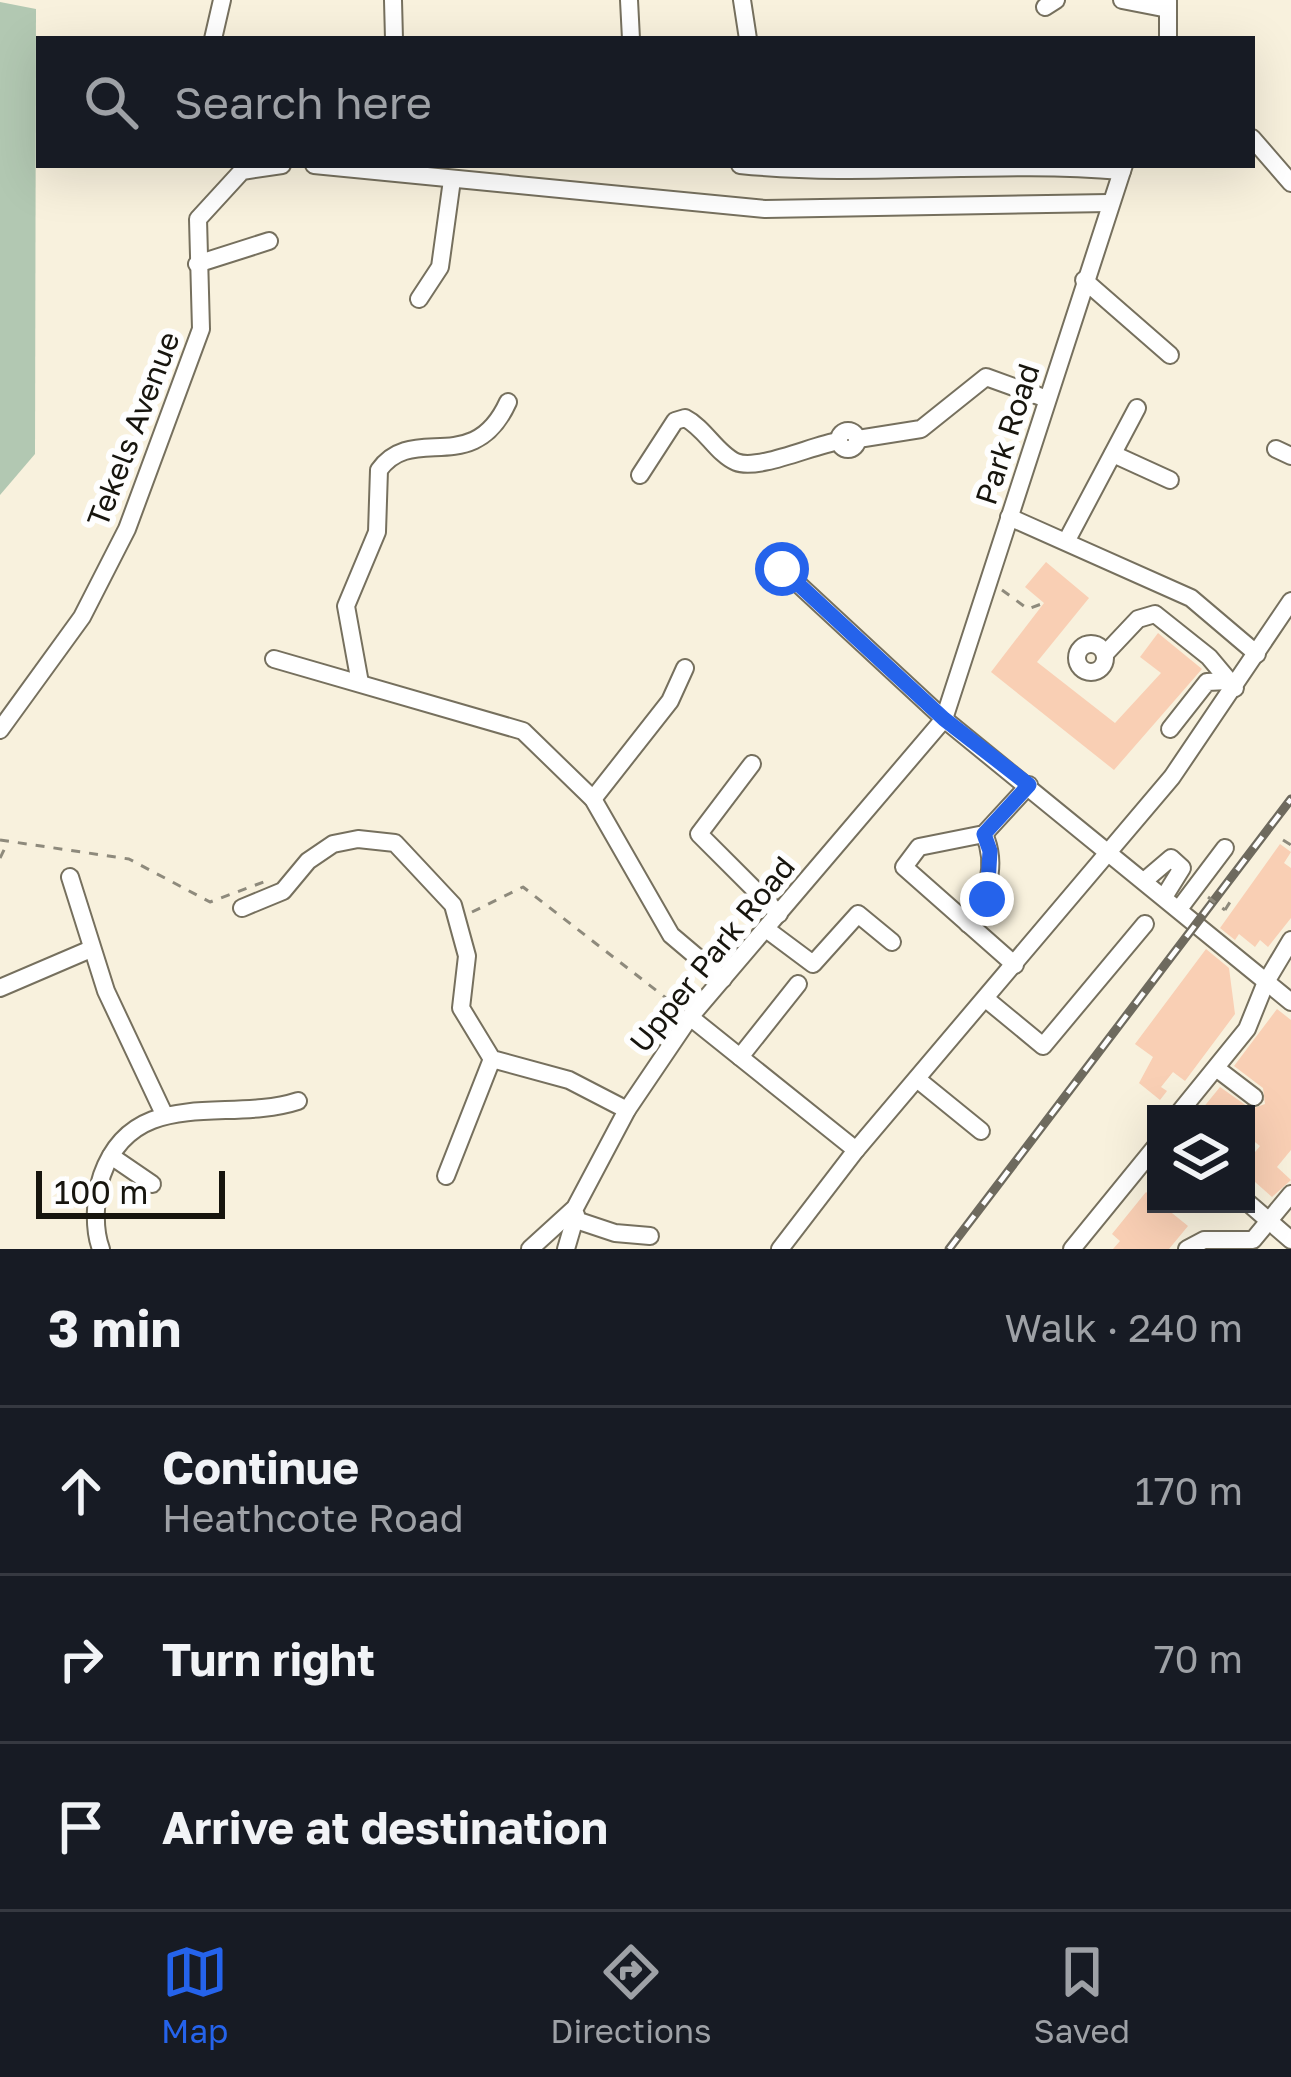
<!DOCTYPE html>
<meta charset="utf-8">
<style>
:root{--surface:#171b24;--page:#20242c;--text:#f1f3f6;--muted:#9ea1a6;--line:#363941;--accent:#2563eb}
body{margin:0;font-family:"Golos Text",sans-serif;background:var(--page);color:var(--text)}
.controls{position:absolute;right:36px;bottom:36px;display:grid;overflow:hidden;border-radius:0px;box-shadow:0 12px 48px #0002}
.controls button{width:108px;height:108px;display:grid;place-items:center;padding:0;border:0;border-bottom:3px solid var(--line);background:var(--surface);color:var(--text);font:60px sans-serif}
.scale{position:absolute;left:36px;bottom:30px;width:189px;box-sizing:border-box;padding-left:12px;border:6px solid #17150e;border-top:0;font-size:33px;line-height:42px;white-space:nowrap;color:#17150e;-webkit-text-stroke:9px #fefefe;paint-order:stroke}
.stop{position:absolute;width:36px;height:36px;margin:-27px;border:9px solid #2563eb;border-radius:50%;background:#fff}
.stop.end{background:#2563eb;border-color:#fff;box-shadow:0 3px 12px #0008}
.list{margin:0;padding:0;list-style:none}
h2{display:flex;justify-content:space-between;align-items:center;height:156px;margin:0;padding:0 48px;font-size:51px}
h2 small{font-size:39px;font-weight:400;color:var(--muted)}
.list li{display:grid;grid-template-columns:78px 1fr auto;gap:36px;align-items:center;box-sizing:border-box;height:168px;padding:0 48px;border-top:3px solid var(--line)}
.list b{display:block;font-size:45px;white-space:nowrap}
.list p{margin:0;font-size:39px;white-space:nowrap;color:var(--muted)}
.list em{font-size:39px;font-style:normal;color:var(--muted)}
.icon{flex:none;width:66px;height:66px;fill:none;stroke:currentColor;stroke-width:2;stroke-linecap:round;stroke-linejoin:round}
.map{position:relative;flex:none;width:1291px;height:1249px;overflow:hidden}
.search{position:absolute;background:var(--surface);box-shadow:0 12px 48px #0002;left:36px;right:36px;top:36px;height:132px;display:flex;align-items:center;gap:30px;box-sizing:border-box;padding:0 42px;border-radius:0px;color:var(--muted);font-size:45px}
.sheet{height:660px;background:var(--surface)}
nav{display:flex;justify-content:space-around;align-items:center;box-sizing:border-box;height:168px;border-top:3px solid var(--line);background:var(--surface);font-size:33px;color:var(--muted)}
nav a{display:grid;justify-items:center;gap:6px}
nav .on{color:var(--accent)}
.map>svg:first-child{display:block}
.green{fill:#b2c8b2}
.building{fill:#f9cfb4}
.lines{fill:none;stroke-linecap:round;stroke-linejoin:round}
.minor-casing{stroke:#76705e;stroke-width:20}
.path{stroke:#8e8a7c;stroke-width:3;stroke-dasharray:9 9;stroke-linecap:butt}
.minor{stroke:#fff;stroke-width:16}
.rail-casing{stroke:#6e6a5e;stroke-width:9}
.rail{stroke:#fefefe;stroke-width:4.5;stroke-dasharray:14;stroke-linecap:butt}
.path-bridge{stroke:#8e8a7c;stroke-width:3;stroke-dasharray:9 9;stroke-linecap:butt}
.route{stroke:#2563eb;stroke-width:15}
.labels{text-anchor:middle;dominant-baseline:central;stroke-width:12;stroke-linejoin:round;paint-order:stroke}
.street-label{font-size:30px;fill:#17150e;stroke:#fefefe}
</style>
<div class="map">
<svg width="1291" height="1249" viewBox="0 0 1291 1249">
<rect width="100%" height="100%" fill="#f8f1dd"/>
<!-- green -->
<path class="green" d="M 0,2 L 36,9 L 35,454 L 0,495 Z"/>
<!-- building -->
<g class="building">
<path d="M 1046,562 L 1089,598 L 1037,662 L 1115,723 L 1161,673 L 1140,657 L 1158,633 L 1202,669 L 1114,770 L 991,672 L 1044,603 L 1025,587 Z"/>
<path d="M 1280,844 L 1291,852 L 1284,863 L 1291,868 L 1291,918 L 1268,947 L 1260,940 L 1255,947 L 1239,934 L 1235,940 L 1220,928 Z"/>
<path d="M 1206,949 L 1229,968 L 1235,1014 L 1185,1081 L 1173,1072 L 1161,1087 L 1167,1091 L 1160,1100 L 1139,1083 L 1153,1057 L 1135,1044 Z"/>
<path d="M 1277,1009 L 1291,1020 L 1291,1150 L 1277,1167 L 1291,1180 L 1272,1197 L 1246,1174 L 1246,1163 L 1260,1146 L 1246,1135 L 1246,1114 L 1198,1114 L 1220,1087 L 1251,1109 L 1265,1104 L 1263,1088 L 1234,1066 Z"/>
<path d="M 1146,1192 L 1188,1226 L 1169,1249 L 1113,1249 L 1120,1241 L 1112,1234 Z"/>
</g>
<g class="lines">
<!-- minor casing -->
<g class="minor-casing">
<g id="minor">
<path d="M 393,0 L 394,39"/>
<path d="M 629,0 L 631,39"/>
<path d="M 742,0 L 748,39"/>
<path d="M 1122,0 L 1168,9"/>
<path d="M 1045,7 L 1056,0"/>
<path d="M 213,39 L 222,0"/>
<path d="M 1168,39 L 1168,1"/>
<path d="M 1252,138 L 1291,183"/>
<path d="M 314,165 L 765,209 L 1109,203"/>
<path d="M 740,165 C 868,178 994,160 1122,171"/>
<path d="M 197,264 L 269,241"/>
<path d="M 1084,280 L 1170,355"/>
<path d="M 419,299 L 440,267 L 452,180"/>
<circle cx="848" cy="440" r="9"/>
<path d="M 858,439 L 921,429 L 986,377 L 1047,399"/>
<path d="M 1276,449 L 1291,456"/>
<path d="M 1113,454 L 1170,480"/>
<path d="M 640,475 L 675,421 L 685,418 C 705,428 717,454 736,462 C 758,471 813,445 839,441"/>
<path d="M 1009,517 L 1191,598 L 1257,654"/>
<path d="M 1067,540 L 1137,408"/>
<path d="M 782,569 L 944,719 L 1291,1002"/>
<circle cx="1091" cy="658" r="14"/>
<path d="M 1105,654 L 1138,619 L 1155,614 L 1209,657 L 1235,688"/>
<path d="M 274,659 L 523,731 L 593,799 L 671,935 L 723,979"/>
<path d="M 360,683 L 346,606 L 377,532 L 379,470 C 413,422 473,479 508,402"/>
<path d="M 1170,729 L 1207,682 L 1229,681"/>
<path d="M 0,730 L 82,617 L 127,529 L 201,329 L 198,219 L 242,171 L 282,165"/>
<path d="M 752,764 L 699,834 L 779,914"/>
<path d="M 593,799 L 670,701 L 685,668"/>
<path d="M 70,877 L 106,991 L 164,1114"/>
<path d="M 1144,881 L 1171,858 L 1182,868 L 1164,897"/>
<path d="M 242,908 L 283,891 L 308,861 L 333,844 L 358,839 L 395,843 L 453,905 L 467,956 L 461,1008 L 492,1059 L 569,1080 L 627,1110"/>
<path d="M 1179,909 L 1225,848"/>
<path d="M 968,924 C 987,899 998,865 984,834"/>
<path d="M 766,929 L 813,964 L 858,914 L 892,942"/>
<path d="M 1015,965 L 904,867 L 919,847 L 984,834 L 1029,785"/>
<path d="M 0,988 L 91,949"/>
<path d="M 986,999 L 1043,1046 L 1145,924"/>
<path d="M 690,1017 L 856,1150"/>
<path d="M 740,1057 L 798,984"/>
<path d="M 1216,1068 L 1254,1097"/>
<path d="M 917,1079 L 981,1131"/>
<path d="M 1178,1114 L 1247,1029 L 1266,982 L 1291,940"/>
<path d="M 111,1156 L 152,1184"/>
<path d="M 446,1176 L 492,1059"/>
<path d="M 1246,1201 L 1291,1240"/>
<path d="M 576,1220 L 615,1233 L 650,1236"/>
<path d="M 101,1249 C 93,1228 95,1196 102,1175 C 134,1084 228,1124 298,1101"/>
<path d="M 530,1249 L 575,1208 L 627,1110 L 690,1017 L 944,719 L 1124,165"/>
<path d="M 566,1249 L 576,1215"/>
<path d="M 780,1249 L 856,1150 L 1172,777 L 1291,601"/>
<path d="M 1072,1249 L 1156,1146"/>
<path d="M 1187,1249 L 1204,1240 L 1253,1240 L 1291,1194"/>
</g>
</g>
<!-- path -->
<g class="path">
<path d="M 1002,590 L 1028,609 L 1044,603"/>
<path d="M 0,840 L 129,859 L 210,902 L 269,880"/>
<path d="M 1283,840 L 1291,845"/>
<path d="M 0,858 L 7,844"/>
<path d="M 1225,910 L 1230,902"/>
<path d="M 472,912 L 523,887 L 679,1008"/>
</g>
<!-- minor -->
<use href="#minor" class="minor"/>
<!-- rail casing -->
<g class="rail-casing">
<path id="rail" d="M 949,1249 L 1291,799"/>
</g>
<!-- rail -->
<use href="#rail" class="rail"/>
<!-- path-bridge -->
<path class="path-bridge" d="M 1208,897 L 1225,910"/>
</g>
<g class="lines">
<!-- route -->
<path class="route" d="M 782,569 L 944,719 L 1029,785 L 984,834 L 990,851 L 987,899"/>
</g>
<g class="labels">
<!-- street labels -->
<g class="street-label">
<text transform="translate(133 429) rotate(-69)">Tekels Avenue</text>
<text transform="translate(1007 434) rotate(-72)">Park Road</text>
<text transform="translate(712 954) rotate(-51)">Upper Park Road</text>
</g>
</g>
</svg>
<div class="controls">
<button><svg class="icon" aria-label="layers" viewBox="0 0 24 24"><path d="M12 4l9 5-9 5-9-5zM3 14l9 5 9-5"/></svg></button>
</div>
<div class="scale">100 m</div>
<div class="stop" style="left:782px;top:569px"></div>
<div class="stop end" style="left:987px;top:899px"></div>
<div class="search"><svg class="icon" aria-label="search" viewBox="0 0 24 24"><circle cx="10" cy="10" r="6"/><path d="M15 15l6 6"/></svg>Search here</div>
</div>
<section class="sheet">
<h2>3 min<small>Walk · 240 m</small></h2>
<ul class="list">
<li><svg class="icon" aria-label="ahead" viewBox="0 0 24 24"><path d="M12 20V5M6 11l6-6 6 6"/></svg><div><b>Continue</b><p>Heathcote Road</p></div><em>170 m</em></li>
<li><svg class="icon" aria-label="right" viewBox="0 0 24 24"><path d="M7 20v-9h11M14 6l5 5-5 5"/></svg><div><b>Turn right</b></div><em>70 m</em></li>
<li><svg class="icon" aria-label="arrive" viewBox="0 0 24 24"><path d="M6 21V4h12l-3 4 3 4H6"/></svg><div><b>Arrive at destination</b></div></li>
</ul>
</section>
<nav>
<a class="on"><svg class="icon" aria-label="map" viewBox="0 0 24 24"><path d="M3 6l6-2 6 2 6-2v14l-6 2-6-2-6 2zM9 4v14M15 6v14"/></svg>Map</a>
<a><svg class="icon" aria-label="directions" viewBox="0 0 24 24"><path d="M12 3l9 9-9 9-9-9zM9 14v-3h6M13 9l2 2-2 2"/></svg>Directions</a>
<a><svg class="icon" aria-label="saved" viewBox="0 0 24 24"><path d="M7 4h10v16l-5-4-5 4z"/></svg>Saved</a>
</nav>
